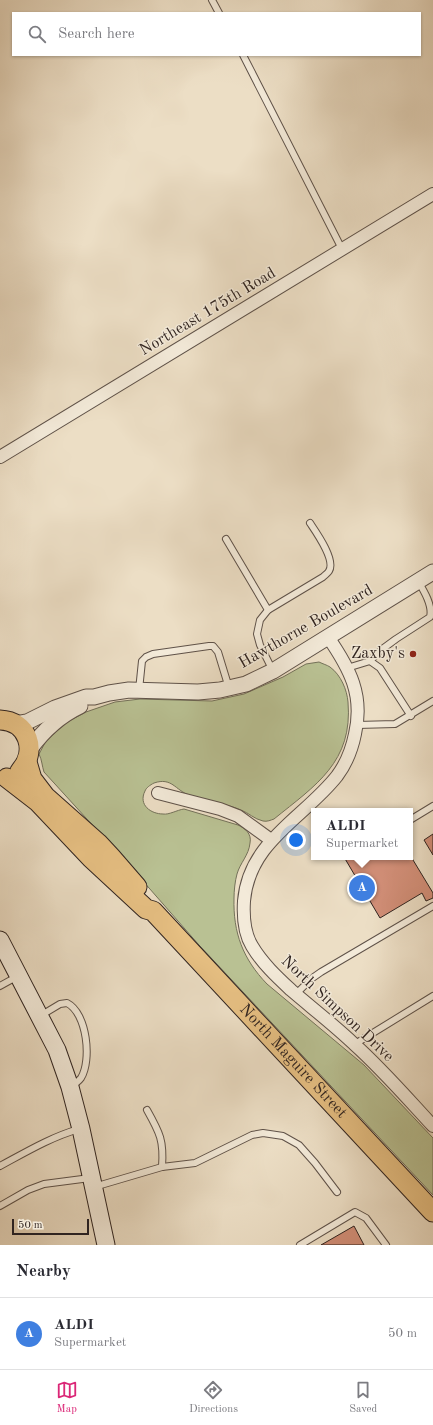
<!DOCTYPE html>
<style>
:root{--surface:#fff;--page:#f7f7f7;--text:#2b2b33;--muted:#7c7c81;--line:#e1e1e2;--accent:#db2777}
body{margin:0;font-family:"Old Standard TT",serif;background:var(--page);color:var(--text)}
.scale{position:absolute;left:12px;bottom:10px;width:77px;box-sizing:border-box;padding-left:4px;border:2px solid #302420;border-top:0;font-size:11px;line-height:14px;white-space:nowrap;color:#302420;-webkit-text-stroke:3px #f3ead9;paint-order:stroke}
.you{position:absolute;left:296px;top:840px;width:14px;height:14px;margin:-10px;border:3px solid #fff;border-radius:50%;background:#1a73e8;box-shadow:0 0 0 6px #1a73e833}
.badge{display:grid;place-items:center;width:26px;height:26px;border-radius:50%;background:var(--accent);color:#fff;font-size:13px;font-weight:700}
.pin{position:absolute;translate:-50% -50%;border:2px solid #fff;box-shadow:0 1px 4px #0006}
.popup{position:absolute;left:311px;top:808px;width:102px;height:52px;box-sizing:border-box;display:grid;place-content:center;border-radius:0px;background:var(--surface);filter:drop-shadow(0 1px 3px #0005);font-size:13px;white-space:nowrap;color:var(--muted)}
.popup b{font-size:15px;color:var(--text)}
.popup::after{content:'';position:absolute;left:50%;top:100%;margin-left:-8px;border:8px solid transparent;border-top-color:var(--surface)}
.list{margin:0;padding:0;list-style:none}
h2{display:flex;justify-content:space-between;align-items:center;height:52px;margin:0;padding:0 16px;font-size:17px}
h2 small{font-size:13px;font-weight:400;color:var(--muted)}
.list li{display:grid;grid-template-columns:26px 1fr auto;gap:12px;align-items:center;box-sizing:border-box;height:72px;padding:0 16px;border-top:1px solid var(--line)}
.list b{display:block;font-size:15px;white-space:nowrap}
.list p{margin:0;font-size:13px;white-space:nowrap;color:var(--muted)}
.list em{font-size:13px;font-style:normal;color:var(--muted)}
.icon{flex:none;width:22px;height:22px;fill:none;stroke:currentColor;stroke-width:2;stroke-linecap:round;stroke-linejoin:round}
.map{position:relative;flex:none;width:433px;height:1245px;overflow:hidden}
.search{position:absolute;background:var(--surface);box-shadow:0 1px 3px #0004;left:12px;right:12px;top:12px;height:44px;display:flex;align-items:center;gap:10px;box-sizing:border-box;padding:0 14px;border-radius:0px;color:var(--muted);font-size:15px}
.sheet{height:124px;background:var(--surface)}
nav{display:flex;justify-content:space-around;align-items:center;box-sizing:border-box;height:56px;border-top:1px solid var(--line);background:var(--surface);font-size:11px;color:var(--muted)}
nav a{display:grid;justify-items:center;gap:2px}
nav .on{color:var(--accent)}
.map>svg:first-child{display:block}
.green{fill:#b9c193;stroke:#74725a}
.building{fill:#d18e77;stroke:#302420}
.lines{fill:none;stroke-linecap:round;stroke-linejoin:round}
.service-casing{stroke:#5f5249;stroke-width:8}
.minor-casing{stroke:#5f5249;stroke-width:14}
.tertiary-casing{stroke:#5f5249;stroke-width:17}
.secondary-casing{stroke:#302420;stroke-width:19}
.primary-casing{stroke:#302420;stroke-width:21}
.service{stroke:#f3ead9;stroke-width:6}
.minor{stroke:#f3ead9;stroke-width:12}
.tertiary{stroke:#f3ead9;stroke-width:15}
.secondary{stroke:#f3ead9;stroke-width:17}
.primary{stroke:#e6bf82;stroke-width:19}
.poi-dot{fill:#8f2418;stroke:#f3ead9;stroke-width:1.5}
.labels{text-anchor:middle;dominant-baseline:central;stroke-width:3;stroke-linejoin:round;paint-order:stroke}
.street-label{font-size:16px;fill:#302420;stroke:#f3ead9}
.poi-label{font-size:16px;fill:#302420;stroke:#f3ead9;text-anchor:end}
</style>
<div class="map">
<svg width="433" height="1245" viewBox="0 0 433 1245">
<rect width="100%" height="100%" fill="#ecdec5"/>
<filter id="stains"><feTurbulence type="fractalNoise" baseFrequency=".005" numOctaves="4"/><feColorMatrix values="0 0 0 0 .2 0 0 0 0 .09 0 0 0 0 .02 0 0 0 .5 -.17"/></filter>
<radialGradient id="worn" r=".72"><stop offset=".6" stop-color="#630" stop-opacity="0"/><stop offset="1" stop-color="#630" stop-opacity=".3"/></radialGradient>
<!-- green -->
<path class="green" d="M 319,662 C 323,664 327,665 330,667 C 341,675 347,690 348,702 C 353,762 316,785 274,819 C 271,820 267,822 263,821 C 254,819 249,813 241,810 C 225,803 205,802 189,795 C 175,790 172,777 154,783 C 150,785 146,788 145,791 C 138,805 151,814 163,814 C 169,815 177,810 184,809 L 238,825 C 245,828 252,834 250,843 C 249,855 240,863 237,874 C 235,881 234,891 234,898 C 233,933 243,959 267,984 L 364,1065 L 433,1138 L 433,1195 L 199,945 L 128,864 L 44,772 C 42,766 42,760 39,754 L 46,741 L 67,722 L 86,712 L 115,702 L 140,699 L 212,701 L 244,694 L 283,677 L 306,664 Z"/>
<!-- building -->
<g class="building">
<path d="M 433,834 L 433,855 L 424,840 Z"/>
<path d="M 410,855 L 433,893 L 433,898 L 426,901 L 422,893 L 380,918 L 344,857 L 410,857 Z"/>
<path d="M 354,1226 L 364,1245 L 321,1245 Z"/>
</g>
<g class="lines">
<!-- service casing -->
<g class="service-casing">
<g id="service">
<path d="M 212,0 L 219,13"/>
<path d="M 243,55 L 342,249"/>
<path d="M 226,539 L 268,610"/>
<path d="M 370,661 L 381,650 L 396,639 L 430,617 C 433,606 424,591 418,581"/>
<path d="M 347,668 L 370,661 L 380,668 L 411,716"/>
<path d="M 273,671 L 260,645 L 257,634 L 260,620 L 268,610 L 323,577 C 325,575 328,573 329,571 C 336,560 316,532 310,523"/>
<path d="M 139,690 L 142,661 L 146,657 L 153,654 L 209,646 L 213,646 L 218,652 L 229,688"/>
<path d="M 357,725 L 395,724 L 433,701"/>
<path d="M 410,820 L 433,806"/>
<path d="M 0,986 L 18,976"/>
<path d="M 296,994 L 311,979 L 321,972 L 433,906"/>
<path d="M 40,1016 L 60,1004 L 67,1003 C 87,1013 92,1060 81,1078 C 78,1082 75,1084 71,1086"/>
<path d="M 355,1044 L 433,996"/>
<path d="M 147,1110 C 160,1133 164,1141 162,1167"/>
<path d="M 0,1166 C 26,1152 51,1137 79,1129"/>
<path d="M 94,1187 L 162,1167 L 195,1163 L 252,1135 L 263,1133 L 283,1136 L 299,1145 L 315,1163 L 337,1192"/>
<path d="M 0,1206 L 28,1190 L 44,1184 L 90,1178"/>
<path d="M 300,1245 L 355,1212 L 366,1218 L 386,1245"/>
</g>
</g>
<!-- minor casing -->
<g class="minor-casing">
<g id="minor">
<path d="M 0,457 L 433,194"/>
<path d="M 328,637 C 350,669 364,695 355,734 C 352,749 346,764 337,776 C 304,818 249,841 244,901 C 243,917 244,933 252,946 C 262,963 277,977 291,990 C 312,1008 334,1025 354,1044 C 382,1069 407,1098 433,1126"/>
<path d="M 158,793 L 220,809 L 238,816 L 271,840"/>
</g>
</g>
<!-- tertiary casing -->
<g class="tertiary-casing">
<g id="tertiary">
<path d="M 15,724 L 27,722 L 55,708 L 86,697 L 94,697 L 109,693 L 129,690 L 198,692 L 220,690 L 246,684 L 273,671 L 433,572"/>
<path d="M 30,749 C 43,731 59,716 80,706"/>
</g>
</g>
<!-- secondary casing -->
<g class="secondary-casing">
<path id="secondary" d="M 0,940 L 57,1050 L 70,1087 L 81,1129 L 106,1245"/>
</g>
<!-- primary casing -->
<g class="primary-casing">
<g id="primary">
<path d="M 0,720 C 28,721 38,751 20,771"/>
<path d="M 27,762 L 32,779 L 45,796 L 98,843 L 111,857 L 137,887"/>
<path id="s1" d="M 7,778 L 38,802 L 91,858 L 146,909 L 153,911 L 433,1212"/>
</g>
</g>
<!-- service -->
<use href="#service" class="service"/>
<!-- minor -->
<use href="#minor" class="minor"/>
<!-- tertiary -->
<use href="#tertiary" class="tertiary"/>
<!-- secondary -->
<use href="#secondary" class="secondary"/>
<!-- primary -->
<use href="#primary" class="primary"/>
</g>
<!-- markers -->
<circle class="poi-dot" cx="413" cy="654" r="4"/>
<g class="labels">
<!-- street labels -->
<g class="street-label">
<text transform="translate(208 312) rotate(-31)">Northeast 175th Road</text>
<text transform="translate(306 627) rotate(-30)">Hawthorne Boulevard</text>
<text transform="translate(337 1009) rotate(43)">North Simpson Drive</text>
<text stroke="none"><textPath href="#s1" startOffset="404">North Maguire Street</textPath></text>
</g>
<!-- poi labels -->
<g class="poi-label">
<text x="405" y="654">Zaxby's</text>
</g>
</g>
<rect width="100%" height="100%" filter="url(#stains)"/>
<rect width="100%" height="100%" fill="url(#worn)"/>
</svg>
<div class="scale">50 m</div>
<div class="you"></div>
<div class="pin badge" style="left:362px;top:888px;background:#3f7fe0">A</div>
<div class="popup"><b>ALDI</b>Supermarket</div>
<div class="search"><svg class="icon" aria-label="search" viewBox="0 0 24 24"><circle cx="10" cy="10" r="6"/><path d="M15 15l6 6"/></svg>Search here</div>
</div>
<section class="sheet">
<h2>Nearby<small></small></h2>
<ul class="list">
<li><span class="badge" style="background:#3f7fe0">A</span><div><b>ALDI</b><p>Supermarket</p></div><em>50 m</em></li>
</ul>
</section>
<nav>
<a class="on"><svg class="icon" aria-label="map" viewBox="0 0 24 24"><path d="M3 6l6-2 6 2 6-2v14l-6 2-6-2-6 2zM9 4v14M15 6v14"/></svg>Map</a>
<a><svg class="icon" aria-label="directions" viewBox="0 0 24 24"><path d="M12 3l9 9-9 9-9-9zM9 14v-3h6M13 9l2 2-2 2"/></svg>Directions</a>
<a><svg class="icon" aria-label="saved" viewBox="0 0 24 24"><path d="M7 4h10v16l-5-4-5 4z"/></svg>Saved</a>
</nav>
